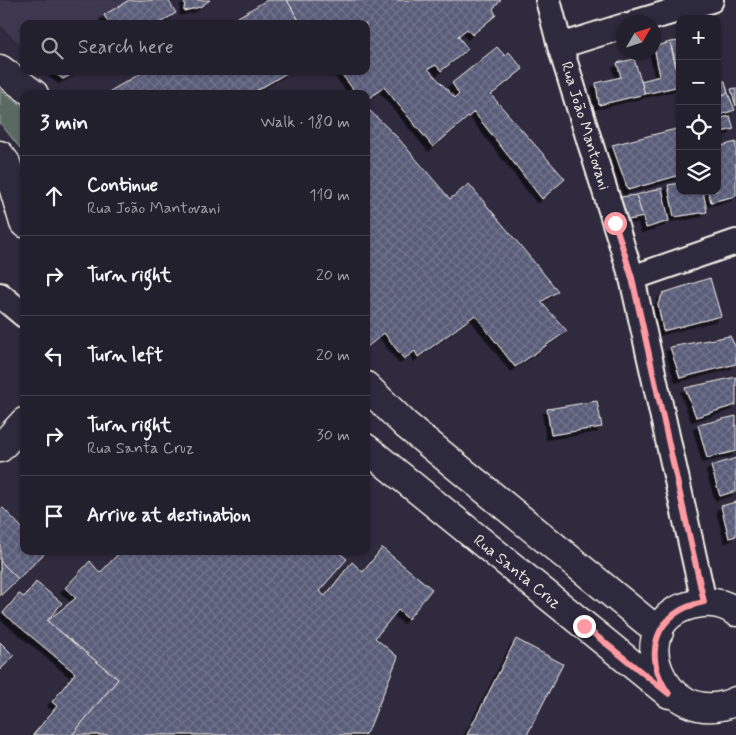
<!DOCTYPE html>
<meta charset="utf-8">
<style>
:root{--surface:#23202e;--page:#2b2836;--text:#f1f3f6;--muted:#a3a3aa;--line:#403e4a}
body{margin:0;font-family:Mynerve,sans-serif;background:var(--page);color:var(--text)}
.controls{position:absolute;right:15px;top:15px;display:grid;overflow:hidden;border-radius:10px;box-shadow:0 1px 4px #0004}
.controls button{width:45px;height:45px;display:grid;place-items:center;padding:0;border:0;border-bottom:1px solid var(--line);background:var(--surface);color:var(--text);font:25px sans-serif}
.compass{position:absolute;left:616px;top:15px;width:45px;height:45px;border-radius:50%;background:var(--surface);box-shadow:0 1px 4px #0004;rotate:51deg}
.stop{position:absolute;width:15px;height:15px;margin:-11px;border:4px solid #ff9aa2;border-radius:50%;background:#fff}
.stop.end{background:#ff9aa2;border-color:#fff;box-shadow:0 1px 5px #0008}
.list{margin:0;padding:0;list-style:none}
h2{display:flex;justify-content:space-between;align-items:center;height:65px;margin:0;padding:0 20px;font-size:21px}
h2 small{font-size:16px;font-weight:400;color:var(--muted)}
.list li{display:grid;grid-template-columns:32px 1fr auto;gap:15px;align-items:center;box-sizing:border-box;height:80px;padding:0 20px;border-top:1px solid var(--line)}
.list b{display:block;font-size:19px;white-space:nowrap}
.list p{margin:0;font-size:16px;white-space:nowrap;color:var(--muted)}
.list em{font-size:16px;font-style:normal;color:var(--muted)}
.icon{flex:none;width:28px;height:28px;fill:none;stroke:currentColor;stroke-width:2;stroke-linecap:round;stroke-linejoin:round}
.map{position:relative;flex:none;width:736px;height:735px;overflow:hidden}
.search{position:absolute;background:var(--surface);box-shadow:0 1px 4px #0004;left:20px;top:20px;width:350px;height:55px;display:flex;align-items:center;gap:12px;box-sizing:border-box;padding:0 18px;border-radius:10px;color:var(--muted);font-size:19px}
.panel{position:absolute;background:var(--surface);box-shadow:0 1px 4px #0004;left:20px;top:90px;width:350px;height:465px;border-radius:10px}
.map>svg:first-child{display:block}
.built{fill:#3c394f}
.green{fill:#5a6b63;stroke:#a7aea6}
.building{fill:url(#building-cross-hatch);stroke:#f4f1e8;filter:url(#shadow)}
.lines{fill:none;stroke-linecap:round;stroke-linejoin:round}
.street-casing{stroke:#f4f1e8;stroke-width:28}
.secondary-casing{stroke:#f4f1e8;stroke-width:31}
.highway-casing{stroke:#f4f1e8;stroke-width:31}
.street{stroke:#2f2a3d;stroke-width:24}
.secondary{stroke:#2f2a3d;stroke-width:28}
.highway{stroke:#2f2a3d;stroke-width:28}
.route{stroke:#ff9aa2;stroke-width:6}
.labels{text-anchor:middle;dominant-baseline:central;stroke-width:4;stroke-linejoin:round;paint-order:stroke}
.street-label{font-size:16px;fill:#f4f1e8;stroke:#2f2a3d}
</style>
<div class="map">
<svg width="736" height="735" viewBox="0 0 736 735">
<defs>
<pattern id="building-cross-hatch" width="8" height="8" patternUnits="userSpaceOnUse" patternTransform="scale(1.25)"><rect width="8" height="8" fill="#5a5c79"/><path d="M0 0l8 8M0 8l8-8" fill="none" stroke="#72748c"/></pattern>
<filter id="shadow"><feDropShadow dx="-4.5" dy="4.5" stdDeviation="0" flood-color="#0009"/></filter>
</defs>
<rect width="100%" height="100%" fill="#2f2a3d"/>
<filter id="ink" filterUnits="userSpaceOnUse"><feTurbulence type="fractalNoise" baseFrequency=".02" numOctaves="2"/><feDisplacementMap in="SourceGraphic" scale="10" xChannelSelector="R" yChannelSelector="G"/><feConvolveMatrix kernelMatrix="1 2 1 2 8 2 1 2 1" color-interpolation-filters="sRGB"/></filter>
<g filter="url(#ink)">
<!-- built -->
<path class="built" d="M 0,0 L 134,0 L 95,24 L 24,24 L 24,48 L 0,25 Z"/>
<!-- green -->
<path class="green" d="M 0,90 L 24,107 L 24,153 L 0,123 Z"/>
<!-- building -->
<g class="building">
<path d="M 129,0 L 168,0 L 176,13 L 158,24 L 109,24 L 104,15 Z"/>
<path d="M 185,0 L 210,0 L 200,7 L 184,11 Z"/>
<path d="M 267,0 L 287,0 L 301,24 L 226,24 Z"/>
<path d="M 287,0 L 501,0 L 493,9 L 496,15 L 472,35 L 467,29 L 458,36 L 468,49 L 441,71 L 436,65 L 428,69 L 455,98 L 459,94 L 452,83 L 497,47 L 505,56 L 509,52 L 523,69 L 491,95 L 565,179 L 542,199 L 474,112 L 433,147 L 384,87 L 366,101 L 366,94 L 357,94 L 339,71 L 366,71 L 366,24 L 301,24 Z"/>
<path d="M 680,41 L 680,77 L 670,42 Z"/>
<path d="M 670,42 L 680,86 L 645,94 L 641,81 L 660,76 L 654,47 Z"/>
<path d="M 634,59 L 645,94 L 599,105 L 596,83 L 621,77 L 617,63 Z"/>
<path d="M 52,71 L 78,71 L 63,79 Z"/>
<path d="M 145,71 L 290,71 L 251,94 L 112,94 L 110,91 Z"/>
<path d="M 725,81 L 728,93 L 717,97 L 717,82 Z"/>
<path d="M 736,88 L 736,106 L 731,89 Z"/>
<path d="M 728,93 L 735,110 L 717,116 L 717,97 Z"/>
<path d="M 366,107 L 398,138 L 450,199 L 469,184 L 558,291 L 541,302 L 567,331 L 515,367 L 475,315 L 418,357 L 415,351 L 404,359 L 384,333 L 366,348 Z"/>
<path d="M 730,116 L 734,129 L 717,133 L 717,119 Z"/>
<path d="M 680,128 L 680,175 L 628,190 L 612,145 Z"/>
<path d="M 736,142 L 736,196 L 711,202 L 708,191 L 717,191 L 717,147 Z"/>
<path d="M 680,183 L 680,191 L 703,191 L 707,212 L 674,217 L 668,185 Z"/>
<path d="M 662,188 L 669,221 L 646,228 L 636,195 Z"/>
<path d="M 636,195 L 643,217 L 615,223 L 613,198 Z"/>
<path d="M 710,278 L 721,316 L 663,331 L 658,304 L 663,293 Z"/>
<path d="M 730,336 L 736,348 L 736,364 L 680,378 L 670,347 Z"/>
<path d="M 736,377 L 736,405 L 696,417 L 685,388 Z"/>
<path d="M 597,401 L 602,427 L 551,435 L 547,409 Z"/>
<path d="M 736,416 L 736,451 L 707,458 L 698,425 Z"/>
<path d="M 736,458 L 736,491 L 720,496 L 711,466 Z"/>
<path d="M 736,502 L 736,536 L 729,538 L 721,506 Z"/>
<path d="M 3,508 L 24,530 L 24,551 L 46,552 L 18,579 L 0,561 L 0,510 Z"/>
<path d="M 382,548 L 432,589 L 408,619 L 398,610 L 375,638 L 398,657 L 369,729 L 364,735 L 72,735 L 118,679 L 47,621 L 76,598 L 65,588 L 90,561 L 100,573 L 121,551 L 337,551 L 347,559 L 319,591 L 325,596 L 352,562 L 363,572 Z"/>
<path d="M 0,561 L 18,579 L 0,596 Z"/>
<path d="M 36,582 L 62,603 L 47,621 L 118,679 L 72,735 L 33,735 L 57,706 L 52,702 L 75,673 L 3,613 L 19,594 L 24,597 Z"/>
<path d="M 516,639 L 563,664 L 527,735 L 467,735 Z"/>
<path d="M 0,642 L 14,656 L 0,670 Z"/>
</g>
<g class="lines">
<!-- street casing -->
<g class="street-casing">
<g id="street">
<path d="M 548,0 L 560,46 L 632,278 L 704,602"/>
<path d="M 637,22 L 711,0"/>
<path d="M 560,46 L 624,26"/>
<path d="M 632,278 L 736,242"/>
<path d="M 0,295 L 24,315"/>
</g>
</g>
<!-- secondary casing -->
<g class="secondary-casing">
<g id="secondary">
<path d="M 366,386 L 406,425 L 659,632"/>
<path d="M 0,448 L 24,422"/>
<path d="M 366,448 L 669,694"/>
<path d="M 736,612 C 724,603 710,601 696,604 C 617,618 662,735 736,701"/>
</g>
</g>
<!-- highway casing -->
<g class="highway-casing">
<g id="highway">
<path d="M 0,69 L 34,94"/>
<path d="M 0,155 L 6,163 L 24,223"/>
</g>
</g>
<!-- street -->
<use href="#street" class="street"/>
<!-- secondary -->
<use href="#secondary" class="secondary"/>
<!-- highway -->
<use href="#highway" class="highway"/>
</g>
</g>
<g class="lines" filter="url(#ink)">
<!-- route -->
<path class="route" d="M 584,626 L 669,694 C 641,655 655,611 704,602 L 632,278 L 615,223"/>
</g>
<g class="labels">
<!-- street labels -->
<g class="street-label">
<text transform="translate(585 126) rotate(73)">Rua João Mantovani</text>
<text transform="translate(517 572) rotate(39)">Rua Santa Cruz</text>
</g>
</g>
</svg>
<div class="controls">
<button>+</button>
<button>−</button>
<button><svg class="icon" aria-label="locate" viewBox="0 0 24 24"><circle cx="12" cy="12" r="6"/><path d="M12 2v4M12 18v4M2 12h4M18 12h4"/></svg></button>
<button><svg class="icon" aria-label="layers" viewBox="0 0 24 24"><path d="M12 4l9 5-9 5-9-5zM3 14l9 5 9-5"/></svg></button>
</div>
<svg class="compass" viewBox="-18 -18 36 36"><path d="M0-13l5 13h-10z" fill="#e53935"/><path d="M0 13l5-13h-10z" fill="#a3a3aa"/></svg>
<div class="stop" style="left:615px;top:223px"></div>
<div class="stop end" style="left:584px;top:626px"></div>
<div class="search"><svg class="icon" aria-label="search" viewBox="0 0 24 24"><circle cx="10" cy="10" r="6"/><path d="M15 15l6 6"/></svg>Search here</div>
<section class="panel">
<h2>3 min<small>Walk · 180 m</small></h2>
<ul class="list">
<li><svg class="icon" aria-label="ahead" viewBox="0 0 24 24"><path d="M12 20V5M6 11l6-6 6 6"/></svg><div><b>Continue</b><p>Rua João Mantovani</p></div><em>110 m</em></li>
<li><svg class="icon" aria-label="right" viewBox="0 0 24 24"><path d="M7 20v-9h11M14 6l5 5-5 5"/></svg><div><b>Turn right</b></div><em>20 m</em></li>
<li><svg class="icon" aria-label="left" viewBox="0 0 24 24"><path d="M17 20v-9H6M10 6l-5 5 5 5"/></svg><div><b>Turn left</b></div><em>20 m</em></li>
<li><svg class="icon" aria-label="right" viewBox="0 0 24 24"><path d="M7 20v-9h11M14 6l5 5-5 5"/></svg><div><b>Turn right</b><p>Rua Santa Cruz</p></div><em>30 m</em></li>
<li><svg class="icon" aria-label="arrive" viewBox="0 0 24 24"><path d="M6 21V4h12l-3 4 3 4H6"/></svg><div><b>Arrive at destination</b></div></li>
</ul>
</section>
</div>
